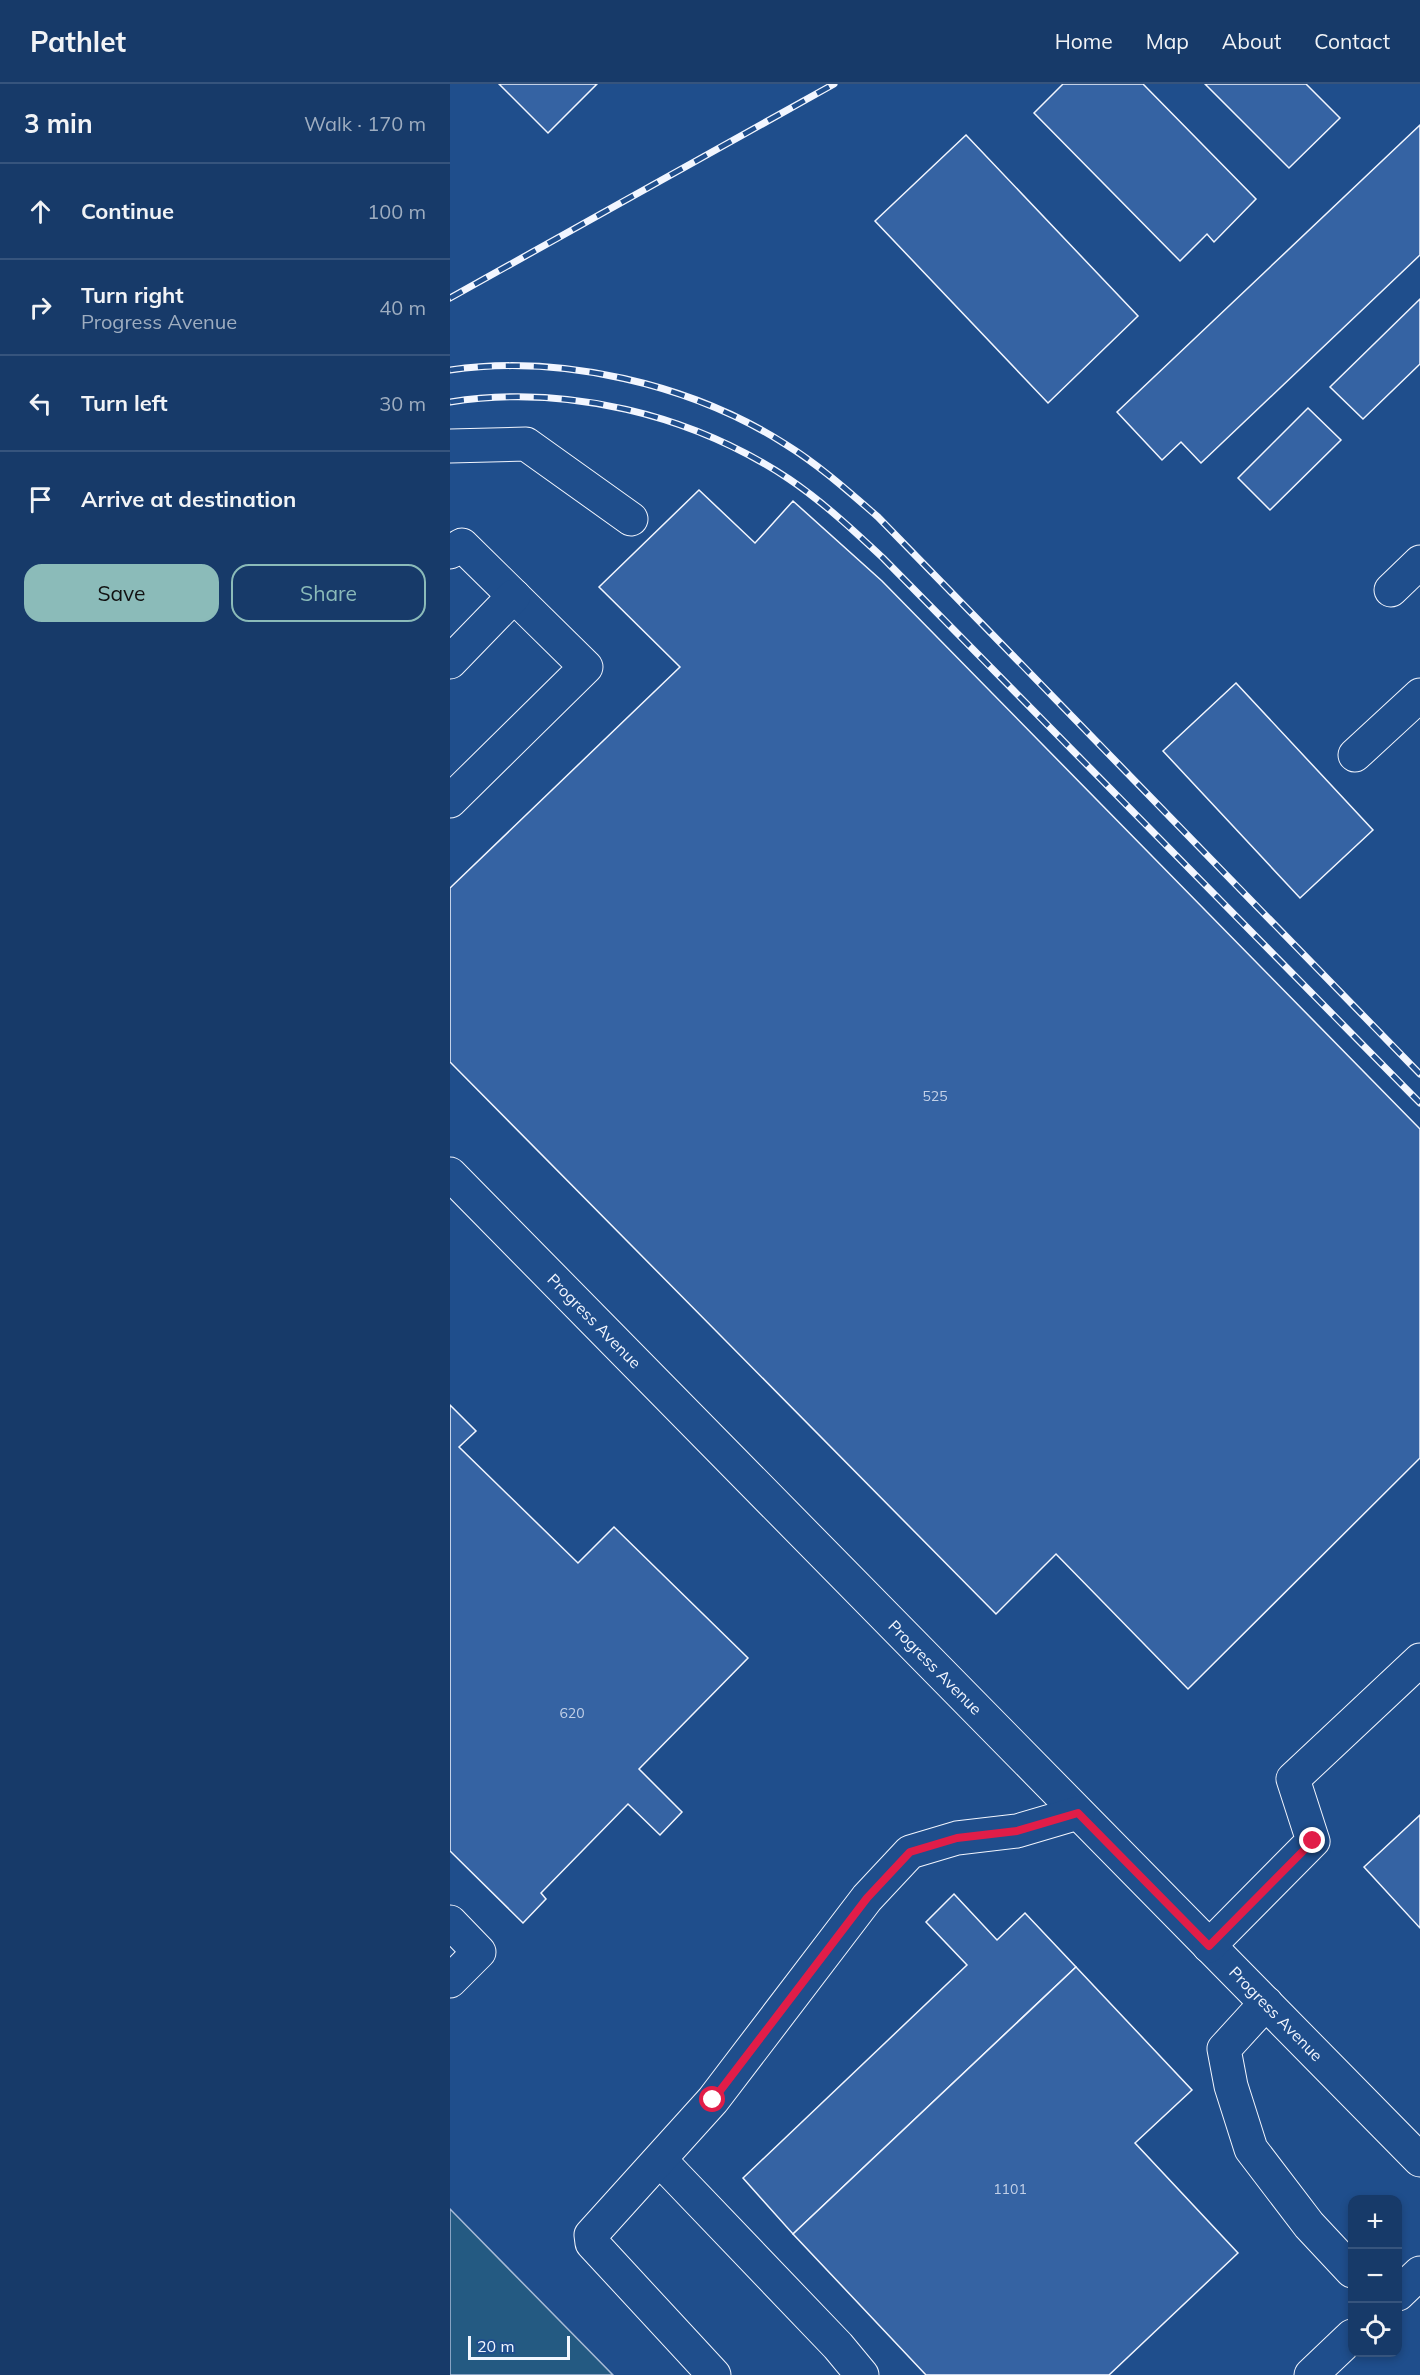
<!DOCTYPE html>
<meta charset="utf-8">
<style>
:root{--surface:#173a69;--page:#20416f;--text:#f1f3f6;--muted:#9eadc0;--line:#36547d;--accent:#8bbbb9}
body{margin:0;font-family:Mulish,sans-serif;background:var(--page);color:var(--text)}
.controls{position:absolute;right:18px;bottom:18px;display:grid;overflow:hidden;border-radius:12px;box-shadow:0 3px 9px #0003}
.controls button{width:54px;height:54px;display:grid;place-items:center;padding:0;border:0;border-bottom:2px solid var(--line);background:var(--surface);color:var(--text);font:30px sans-serif}
.scale{position:absolute;left:18px;bottom:15px;width:102px;box-sizing:border-box;padding-left:6px;border:3px solid #f2f6ff;border-top:0;font-size:16px;line-height:21px;white-space:nowrap;color:#f2f6ff;-webkit-text-stroke:4px #1f4e8c;paint-order:stroke}
.stop{position:absolute;width:18px;height:18px;margin:-14px;border:4px solid #e11d48;border-radius:50%;background:#fff}
.stop.end{background:#e11d48;border-color:#fff;box-shadow:0 2px 6px #0008}
.list{margin:0;padding:0;list-style:none}
h2{display:flex;justify-content:space-between;align-items:center;height:78px;margin:0;padding:0 24px;font-size:26px}
h2 small{font-size:20px;font-weight:400;color:var(--muted)}
.list li{display:grid;grid-template-columns:39px 1fr auto;gap:18px;align-items:center;box-sizing:border-box;height:96px;padding:0 24px;border-top:2px solid var(--line)}
.list b{display:block;font-size:22px;white-space:nowrap}
.list p{margin:0;font-size:20px;white-space:nowrap;color:var(--muted)}
.list em{font-size:20px;font-style:normal;color:var(--muted)}
.actions{display:flex;gap:12px;padding:18px 24px}
.actions a{flex:1;padding:14px 0;border:2px solid var(--accent);border-radius:18px;text-align:center;font-size:21px;color:var(--accent)}
.actions .main{background:var(--accent);color:#111}
.icon{flex:none;width:33px;height:33px;fill:none;stroke:currentColor;stroke-width:2;stroke-linecap:round;stroke-linejoin:round}
.map{position:relative;flex:none;width:970px;height:2291px;overflow:hidden}
header{display:flex;align-items:center;gap:36px;box-sizing:border-box;height:84px;padding:0 30px;background:var(--surface);border-bottom:2px solid var(--line)}
header strong{font-size:28px}
nav{display:flex;gap:33px;margin-inline-start:auto;font-size:21px}
main{display:flex}
aside{flex:1;background:var(--surface)}
.map>svg:first-child{display:block}
.green{fill:#245a82;stroke:#a8bbd7;stroke-width:1.5}
.building{fill:#3563a3;stroke:#f2f6ff;stroke-width:1.5}
.lines{fill:none;stroke-linecap:round;stroke-linejoin:round}
.minor-casing{stroke:#f2f6ff;stroke-width:35}
.minor{stroke:#1f4e8c;stroke-width:33}
.rail-casing{stroke:#f2f6ff;stroke-width:7}
.rail{stroke:#1f4e8c;stroke-width:4.5;stroke-dasharray:14;stroke-linecap:butt}
.route{stroke:#e11d48;stroke-width:8}
.labels{text-anchor:middle;dominant-baseline:central;stroke-width:4.5;stroke-linejoin:round;paint-order:stroke}
.number-label{font-size:14px;fill:#c3d1e8}
.street-label{font-size:16px;fill:#f2f6ff;stroke:#1f4e8c}
</style>
<header>
<strong>Pathlet</strong>
<nav><a>Home</a><a>Map</a><a>About</a><a>Contact</a></nav>
</header>
<main>
<aside>
<h2>3 min<small>Walk · 170 m</small></h2>
<ul class="list">
<li><svg class="icon" aria-label="ahead" viewBox="0 0 24 24"><path d="M12 20V5M6 11l6-6 6 6"/></svg><div><b>Continue</b></div><em>100 m</em></li>
<li><svg class="icon" aria-label="right" viewBox="0 0 24 24"><path d="M7 20v-9h11M14 6l5 5-5 5"/></svg><div><b>Turn right</b><p>Progress Avenue</p></div><em>40 m</em></li>
<li><svg class="icon" aria-label="left" viewBox="0 0 24 24"><path d="M17 20v-9H6M10 6l-5 5 5 5"/></svg><div><b>Turn left</b></div><em>30 m</em></li>
<li><svg class="icon" aria-label="arrive" viewBox="0 0 24 24"><path d="M6 21V4h12l-3 4 3 4H6"/></svg><div><b>Arrive at destination</b></div></li>
</ul>
<div class="actions"><a class="main">Save</a><a>Share</a></div>
</aside>
<div class="map">
<svg width="970" height="2291" viewBox="0 0 970 2291">
<rect width="100%" height="100%" fill="#1f4e8c"/>
<!-- green -->
<path class="green" d="M 0,2125 L 163,2291 L 0,2291 Z"/>
<!-- building -->
<g class="building">
<path d="M 49,0 L 147,0 L 98,49 Z"/>
<path d="M 613,0 L 693,0 L 806,115 L 764,158 L 757,150 L 730,177 L 584,29 Z"/>
<path d="M 755,0 L 856,0 L 890,34 L 839,84 Z"/>
<path d="M 970,41 L 970,171 L 751,379 L 731,358 L 712,376 L 667,328 Z"/>
<path d="M 516,51 L 688,232 L 598,319 L 425,137 Z"/>
<path d="M 970,215 L 970,280 L 913,335 L 880,303 Z"/>
<path d="M 858,324 L 891,356 L 820,426 L 788,394 Z"/>
<path d="M 249,406 L 305,459 L 343,417 L 432,497 L 970,1045 L 970,1374 L 738,1605 L 606,1470 L 546,1530 L 0,978 L 0,804 L 230,583 L 149,503 Z"/>
<path d="M 786,599 L 923,746 L 850,814 L 713,667 Z"/>
<path d="M 0,1321 L 26,1347 L 9,1363 L 128,1479 L 164,1443 L 298,1574 L 189,1685 L 232,1728 L 210,1751 L 178,1720 L 91,1809 L 96,1815 L 73,1839 L 0,1767 Z"/>
<path d="M 970,1731 L 970,1844 L 914,1783 Z"/>
<path d="M 504,1810 L 547,1856 L 575,1829 L 626,1883 L 343,2150 L 293,2094 L 517,1881 L 476,1838 Z"/>
<path d="M 626,1883 L 742,2006 L 685,2059 L 788,2169 L 659,2291 L 476,2291 L 343,2150 Z"/>
</g>
<g class="lines">
<!-- minor casing -->
<g class="minor-casing">
<g id="minor">
<path d="M 0,362 L 76,360 L 181,435"/>
<path d="M 0,468 L 12,461 L 136,583 L 0,717"/>
<path d="M 941,506 L 970,478"/>
<path d="M 0,578 L 64,512"/>
<path d="M 905,671 L 970,611"/>
<path id="s1" d="M 0,1090 L 970,2076"/>
<path d="M 0,1838 L 29,1868 L 0,1897"/>
<path d="M 759,1862 L 863,1757 L 843,1695 L 970,1576"/>
<path d="M 816,1919 L 774,1965 L 781,2002 L 801,2065 L 859,2141 L 902,2187"/>
<path d="M 210,2076 L 388,2262 L 412,2291"/>
<path d="M 948,2210 L 970,2189"/>
<path d="M 264,2291 L 142,2159 L 141,2151 L 263,2016 L 417,1814 L 460,1768 L 507,1754 L 567,1747 L 628,1729"/>
<path d="M 861,2291 L 902,2252"/>
</g>
</g>
<!-- minor -->
<use href="#minor" class="minor"/>
<!-- rail casing -->
<g class="rail-casing">
<g id="rail">
<path d="M 0,214 L 384,0"/>
<path d="M 0,286 C 111,270 241,300 335,360 C 369,381 398,407 428,433 L 970,990"/>
<path d="M 0,318 C 116,300 241,330 339,395 C 373,418 403,446 433,474 L 970,1019"/>
</g>
</g>
<!-- rail -->
<use href="#rail" class="rail"/>
</g>
<g class="lines">
<!-- route -->
<path class="route" d="M 263,2016 L 417,1814 L 460,1768 L 507,1754 L 567,1747 L 628,1729 L 759,1862 L 863,1757"/>
</g>
<g class="labels">
<!-- number labels -->
<g class="number-label">
<text x="485" y="1012">525</text>
<text x="122" y="1629">620</text>
<text x="560" y="2105">1101</text>
</g>
<!-- street labels -->
<g class="street-label">
<text stroke="none"><textPath href="#s1" startOffset="206">Progress Avenue</textPath></text>
<text stroke="none"><textPath href="#s1" startOffset="692">Progress Avenue</textPath></text>
<text stroke="none"><textPath href="#s1" startOffset="1178">Progress Avenue</textPath></text>
</g>
</g>
</svg>
<div class="controls">
<button>+</button>
<button>−</button>
<button><svg class="icon" aria-label="locate" viewBox="0 0 24 24"><circle cx="12" cy="12" r="6"/><path d="M12 2v4M12 18v4M2 12h4M18 12h4"/></svg></button>
</div>
<div class="scale">20 m</div>
<div class="stop" style="left:263px;top:2016px"></div>
<div class="stop end" style="left:863px;top:1757px"></div>
</div>
</main>
